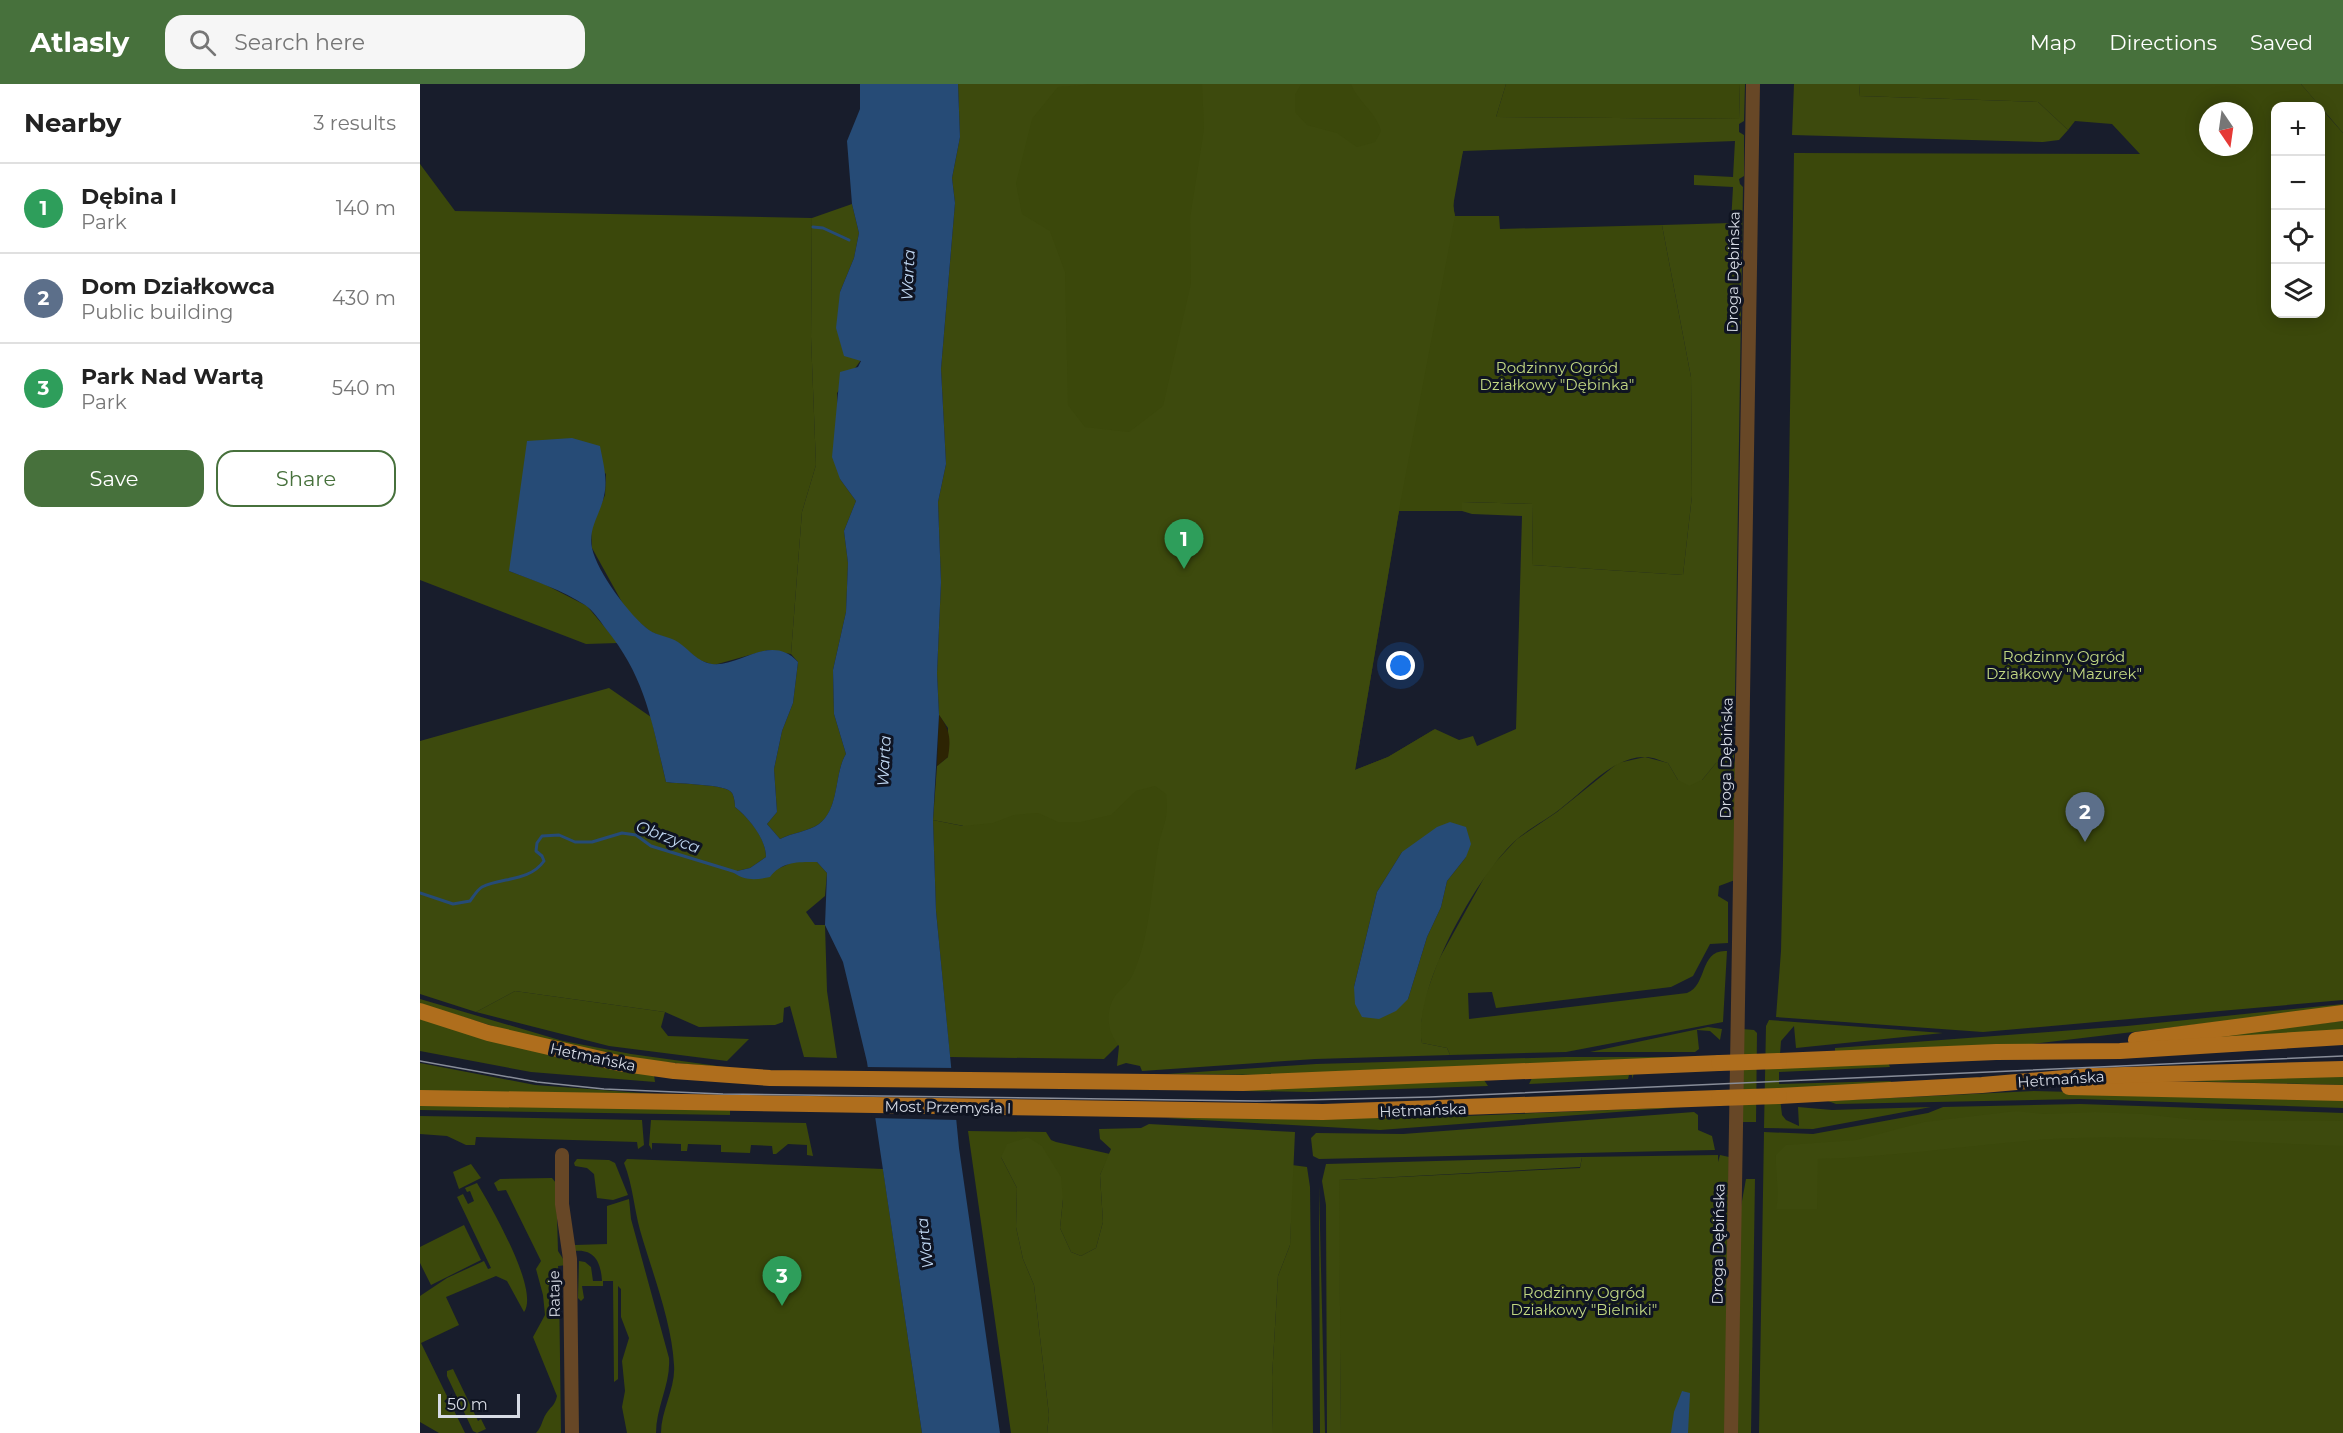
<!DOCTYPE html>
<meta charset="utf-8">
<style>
:root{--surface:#fff;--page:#f6f6f6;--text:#222;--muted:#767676;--line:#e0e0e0;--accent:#47713c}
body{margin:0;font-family:Montserrat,sans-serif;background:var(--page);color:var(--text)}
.controls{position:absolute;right:18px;top:18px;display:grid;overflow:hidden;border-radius:12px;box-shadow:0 3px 15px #0003}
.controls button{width:54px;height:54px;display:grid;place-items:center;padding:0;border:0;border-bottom:2px solid var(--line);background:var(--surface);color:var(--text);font:30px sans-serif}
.compass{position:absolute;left:1779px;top:18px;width:54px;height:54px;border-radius:50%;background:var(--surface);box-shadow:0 3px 15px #0003;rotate:167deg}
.scale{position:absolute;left:18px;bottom:15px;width:82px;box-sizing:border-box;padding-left:6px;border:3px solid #d7dbe5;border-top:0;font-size:16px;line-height:21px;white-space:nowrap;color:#d7dbe5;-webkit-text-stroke:4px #0f1422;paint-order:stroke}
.you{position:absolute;left:981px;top:582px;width:21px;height:21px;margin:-15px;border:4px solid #fff;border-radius:50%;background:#1a73e8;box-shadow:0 0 0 9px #1a73e833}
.badge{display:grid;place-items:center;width:39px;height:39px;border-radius:50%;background:var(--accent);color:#fff;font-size:20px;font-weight:700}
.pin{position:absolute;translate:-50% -50px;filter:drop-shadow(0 2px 3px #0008)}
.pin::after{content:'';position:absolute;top:32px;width:21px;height:18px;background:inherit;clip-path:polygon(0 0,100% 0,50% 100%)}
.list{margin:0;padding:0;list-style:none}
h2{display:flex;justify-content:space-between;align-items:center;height:78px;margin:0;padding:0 24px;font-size:26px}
h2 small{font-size:20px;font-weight:400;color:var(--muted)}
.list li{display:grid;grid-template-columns:39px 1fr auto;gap:18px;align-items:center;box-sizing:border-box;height:90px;padding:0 24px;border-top:2px solid var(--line)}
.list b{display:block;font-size:22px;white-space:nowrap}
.list p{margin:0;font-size:20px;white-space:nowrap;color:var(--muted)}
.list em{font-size:20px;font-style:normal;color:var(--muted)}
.actions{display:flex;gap:12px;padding:18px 24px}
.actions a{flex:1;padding:14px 0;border:2px solid var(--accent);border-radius:18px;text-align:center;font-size:21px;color:var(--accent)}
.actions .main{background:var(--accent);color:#fff}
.icon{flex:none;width:33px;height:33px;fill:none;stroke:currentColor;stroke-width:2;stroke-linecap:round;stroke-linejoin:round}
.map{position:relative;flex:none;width:1923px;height:1349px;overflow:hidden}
header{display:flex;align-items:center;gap:36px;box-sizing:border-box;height:84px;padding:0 30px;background:var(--accent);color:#fff}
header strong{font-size:28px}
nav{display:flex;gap:33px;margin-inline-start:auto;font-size:21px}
.search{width:420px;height:54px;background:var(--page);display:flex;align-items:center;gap:15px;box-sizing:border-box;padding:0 21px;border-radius:18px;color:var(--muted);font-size:22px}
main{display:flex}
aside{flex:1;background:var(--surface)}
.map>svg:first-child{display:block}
.green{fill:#3b480b;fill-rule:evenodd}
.forest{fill:#3d4a0d;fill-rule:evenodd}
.sand{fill:#2d2403}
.water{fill:#264b76}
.pier{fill:#181d2c}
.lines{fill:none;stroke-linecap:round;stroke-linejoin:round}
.stream{stroke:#264b76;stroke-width:3}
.minor{stroke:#674726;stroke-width:14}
.major{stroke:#af6e1d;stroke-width:16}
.tram{stroke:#888d99;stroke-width:1.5}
.major-bridge{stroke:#af6e1d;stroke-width:16}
.labels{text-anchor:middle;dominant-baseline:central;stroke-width:6;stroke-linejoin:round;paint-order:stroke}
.street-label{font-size:15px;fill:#d7dbe5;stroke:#0f1422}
.park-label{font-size:15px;fill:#c2d882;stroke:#0f1422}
.water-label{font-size:16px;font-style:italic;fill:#bfd6f1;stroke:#0f1422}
</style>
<header>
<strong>Atlasly</strong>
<div class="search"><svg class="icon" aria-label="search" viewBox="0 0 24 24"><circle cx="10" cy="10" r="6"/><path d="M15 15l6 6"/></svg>Search here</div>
<nav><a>Map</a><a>Directions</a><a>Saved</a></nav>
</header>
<main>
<aside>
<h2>Nearby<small>3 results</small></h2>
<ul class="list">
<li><span class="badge" style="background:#2e9e5b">1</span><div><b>Dębina I</b><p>Park</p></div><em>140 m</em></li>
<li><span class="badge" style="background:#5c6f8a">2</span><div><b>Dom Działkowca</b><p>Public building</p></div><em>430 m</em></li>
<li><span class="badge" style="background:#2e9e5b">3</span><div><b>Park Nad Wartą</b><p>Park</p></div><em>540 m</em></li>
</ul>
<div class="actions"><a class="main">Save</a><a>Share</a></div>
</aside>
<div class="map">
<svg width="1923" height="1349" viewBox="0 0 1923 1349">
<rect width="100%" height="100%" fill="#181d2c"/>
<!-- green -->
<g class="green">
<path d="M 585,0 L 1066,0 C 1055,32 1027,100 1035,132 L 1079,132 L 1080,145 L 1242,141 L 1271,293 L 1272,412 L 1263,491 L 1112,481 L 1113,420 L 1042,418 L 1042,427 L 979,427 L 935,686 L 968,673 L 1015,645 L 684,975 L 530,973 L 516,827 L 513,736 L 543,742 Z"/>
<path d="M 1086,0 L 1320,0 L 1319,35 L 1076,33 Z"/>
<path d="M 1440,0 L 1881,0 L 1900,22 L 1856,22 L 1856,230 L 1900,230 L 1900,23 L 1923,49 L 1923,916 L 1563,948 L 1356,933 L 1361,867 L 1363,776 L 1374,69 L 1720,70 L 1692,40 L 1655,37 L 1648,46 L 1618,18 L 1439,12 ZM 1788,27 L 1824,27 L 1824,63 L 1788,63 Z"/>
<path d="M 0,80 L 35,127 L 392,134 L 391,253 L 396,381 L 382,428 L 371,570 L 348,566 L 294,581 L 279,576 L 257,558 L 231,548 L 208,529 L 172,464 L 171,445 L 185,411 L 186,389 L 89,487 L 124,500 L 167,522 L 198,559 L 166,560 L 0,496 Z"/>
<path d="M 1225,673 L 1248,679 L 1258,696 L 1282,696 L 1296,679 L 1314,676 L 1315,679 L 1315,796 L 1299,802 L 1298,812 L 1308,818 L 1308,859 L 1290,860 L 1273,892 L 1251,903 L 1076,924 L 1072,908 L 1048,909 L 1049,935 L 1267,909 C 1288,901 1279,865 1307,867 L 1303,938 L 1146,968 L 1030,971 L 1027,964 L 1002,959 L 1000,949 L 1003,919 L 1018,877 L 1069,785 L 1097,755 L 1137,728 L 1198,679 Z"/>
<path d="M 95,907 L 245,928 L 241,943 L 248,952 L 329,955 L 307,977 L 189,962 L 56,928 Z"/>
<path d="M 0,915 L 143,957 L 211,970 L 312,984 L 211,975 L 119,956 L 0,920 Z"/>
<path d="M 1923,920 L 1923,923 L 1612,960 L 1415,968 L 1415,964 L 1707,942 Z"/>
<path d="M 0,933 L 234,991 L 235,998 L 111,988 L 0,967 Z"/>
<path d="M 1349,936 L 1523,949 L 1376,964 L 1374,942 L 1361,957 L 1359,984 L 1468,978 L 1470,983 L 1359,988 L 1359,1000 L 1471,997 L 1470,999 L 1359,1006 L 1362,1031 L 1366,1036 L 1379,1042 L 1378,1023 L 1412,1026 L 1511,1023 L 1393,1045 L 1344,1044 L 1346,942 Z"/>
<path d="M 1923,937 L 1923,946 L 1719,959 Z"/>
<path d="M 1288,943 L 1302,945 L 1300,956 L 1290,947 L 1277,946 L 1279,965 L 1275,968 L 1170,968 Z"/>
<path d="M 1322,945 L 1334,946 L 1337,949 L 1336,1038 L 1321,1038 Z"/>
<path d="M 1146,973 L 1266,973 L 856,991 L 747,990 L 896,980 Z"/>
<path d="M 0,979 L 115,1001 L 235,1010 L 0,1008 Z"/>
<path d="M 1214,989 L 1212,995 L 1212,991 L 1209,991 L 1208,995 L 1109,1000 L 1112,994 Z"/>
<path d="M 1923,991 L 1923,1001 L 1719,996 Z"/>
<path d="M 1064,996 L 1068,1002 L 890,1008 L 707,1005 Z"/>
<path d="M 1614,1007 L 1923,1015 L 1923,1024 L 1660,1015 L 1416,1020 L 1408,1017 Z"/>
<path d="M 0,1020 L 310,1026 L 310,1031 L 0,1026 Z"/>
<path d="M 1660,1020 L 1923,1029 L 1923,1349 L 1339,1349 L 1344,1048 L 1393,1050 L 1508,1029 L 1523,1023 Z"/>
<path d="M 1263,1023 L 960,1046 L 746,1034 L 997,1034 Z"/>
<path d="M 0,1032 L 222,1036 L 224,1061 L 218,1065 L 217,1058 L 56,1053 L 55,1061 L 46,1061 L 27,1052 L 0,1050 Z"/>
<path d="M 231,1036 L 386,1039 L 393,1072 L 387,1071 L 387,1061 L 368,1060 L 356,1070 L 353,1070 L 352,1062 L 331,1061 L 330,1069 L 301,1068 L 301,1061 L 268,1060 L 267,1067 L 261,1067 L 261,1060 L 232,1059 L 232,1066 L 229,1061 Z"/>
<path d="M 548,1047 L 626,1048 L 631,1056 L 636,1058 L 690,1070 L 680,1091 L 683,1138 L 676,1164 L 661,1172 L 651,1168 L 640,1144 L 643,1115 L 581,1073 L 597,1104 L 596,1143 L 603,1175 L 614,1201 L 629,1331 L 627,1349 L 591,1349 Z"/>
<path d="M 1298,1071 L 1298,1078 L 1300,1071 L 1309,1073 L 1306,1349 L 921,1349 L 918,1096 L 1160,1084 L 1162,1073 Z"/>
<path d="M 157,1075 L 189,1076 L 195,1079 L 208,1111 L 193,1116 L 177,1114 L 174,1090 L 167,1084 L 155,1082 L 154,1079 Z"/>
<path d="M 207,1075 L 463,1085 L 502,1349 L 241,1349 C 241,1326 256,1303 254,1281 C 252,1238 232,1188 220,1146 C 214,1124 213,1102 204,1079 Z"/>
<path d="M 51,1080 L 61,1094 L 39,1105 L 33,1088 Z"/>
<path d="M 872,1081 L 887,1083 L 890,1103 L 893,1349 L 853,1349 L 852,1293 L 858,1192 L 870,1161 Z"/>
<path d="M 132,1094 L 136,1099 L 138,1167 L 147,1181 L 138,1182 L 139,1194 L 143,1197 L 139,1200 L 141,1349 L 116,1349 C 122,1343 122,1336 126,1330 C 130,1323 135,1322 137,1312 L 113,1253 L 125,1231 L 123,1211 L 116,1185 L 121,1177 L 86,1106 L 78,1107 L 74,1099 L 80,1095 Z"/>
<path d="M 1326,1095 L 1335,1095 L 1331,1349 L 1316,1349 L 1320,1128 Z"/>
<path d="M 57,1099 C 70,1121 120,1206 104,1228 L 87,1197 L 76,1192 L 26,1213 L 39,1241 L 1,1259 L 45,1349 L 19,1349 L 0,1338 L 0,1212 L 27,1194 L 64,1177 L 68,1185 L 71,1184 L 37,1113 L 43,1110 L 48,1120 L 54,1117 L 50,1107 L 47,1108 L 45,1104 Z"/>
<path d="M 899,1102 L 905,1349 L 900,1349 Z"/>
<path d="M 209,1115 L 211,1135 L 249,1274 C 251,1299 236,1323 236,1349 L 207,1349 L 202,1323 L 205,1307 L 202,1277 L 209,1254 L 201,1233 L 201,1205 L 198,1202 L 198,1295 L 194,1298 L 193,1197 L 183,1197 L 183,1202 L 162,1202 L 164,1214 L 161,1217 L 158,1214 L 159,1177 L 165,1178 L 171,1183 L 173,1197 L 182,1197 C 181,1179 175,1165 155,1167 L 155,1161 L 187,1160 L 187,1122 Z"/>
<path d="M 44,1141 L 61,1176 L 11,1201 L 0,1179 L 0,1163 Z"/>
<path d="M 33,1285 L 58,1337 L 61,1335 L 66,1345 L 57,1349 L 53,1347 L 27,1292 L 27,1287 Z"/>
</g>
<!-- forest -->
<g class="forest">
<path d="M 538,0 L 676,0 L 638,3 L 612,35 L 596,99 L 602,130 L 630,147 L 645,188 L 648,321 L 665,343 L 709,348 L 743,322 L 771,199 L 770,134 L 784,45 L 782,0 L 881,0 L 875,11 L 875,28 L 887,41 L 917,49 L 937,63 L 955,58 L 961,47 C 956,28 938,18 931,0 L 1086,0 L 1076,33 L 1319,35 L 1320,0 L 1325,0 L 1324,37 L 1319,40 L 1319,48 L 1324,51 L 1324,92 L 1319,95 L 1320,100 L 1323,103 L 1314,676 L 1296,679 L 1282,696 L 1269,702 L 1258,696 L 1248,679 C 1241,677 1233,673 1226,673 C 1196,671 1167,704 1145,721 C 1130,734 1111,743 1096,756 C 1058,790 992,906 1002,959 L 1027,964 L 1030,971 L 895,975 L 722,987 L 720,982 L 706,979 L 697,982 L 699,962 C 691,952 687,940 689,928 C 693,905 706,906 713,890 C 731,850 731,802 739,759 C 744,738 749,733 746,710 L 735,702 L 716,707 L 691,731 L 661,738 L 638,738 L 618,729 L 594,731 L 573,739 L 544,742 L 513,736 L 517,682 L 528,673 L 528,644 L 519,631 L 517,589 L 521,498 L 518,418 L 526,380 L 521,285 L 535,119 L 532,94 L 540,53 ZM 1315,57 L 1313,93 L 1274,91 L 1274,101 L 1313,103 L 1311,139 L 1242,141 L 1271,293 L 1272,412 L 1263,491 L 1112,481 L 1113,420 L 1042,418 L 1042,427 L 1052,430 L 1102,432 L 1096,645 L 1057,662 L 1053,652 L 1039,656 L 1015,645 L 968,673 L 935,686 L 979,426 L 1035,132 L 1033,122 L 1043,67 ZM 982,768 L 1046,773 L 1027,797 L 1021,823 L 1007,853 L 988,915 L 934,903 L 957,808 Z"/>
<path d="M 1374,0 L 1440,0 L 1439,12 L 1618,18 L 1648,46 L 1639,56 L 1623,58 L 1372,51 Z"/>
<path d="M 1881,0 L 1923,0 L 1923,49 Z"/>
<path d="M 432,120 L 439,149 L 434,174 L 420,208 L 441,276 L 417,309 L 420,395 L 436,417 L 424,447 L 428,479 L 426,528 L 413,586 L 414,630 L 426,670 C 414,689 420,725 399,740 C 389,747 372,749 360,755 L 347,740 L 357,728 L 354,685 L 362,647 L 373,619 L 378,578 L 371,570 L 382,428 L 396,381 L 391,253 L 392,134 Z"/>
<path d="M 189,604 L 231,633 L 246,698 C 258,700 308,700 312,709 C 314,712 315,719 315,723 C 329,734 346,754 346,773 L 330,784 L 313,788 L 355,786 L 373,778 L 397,778 L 407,789 L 405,812 L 386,828 L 395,841 L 405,841 L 407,907 L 417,974 L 384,973 L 370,922 L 364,924 L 363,938 L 355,941 L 279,943 L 245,928 L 95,907 L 56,928 L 0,910 L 0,657 Z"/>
<path d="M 1596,1027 L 1624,1030 L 1675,1028 L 1723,1030 L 1776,1036 L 1923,1037 L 1923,1062 C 1822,1059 1718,1049 1617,1056 C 1544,1062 1472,1073 1398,1075 L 1397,1125 L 1356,1125 C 1360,1106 1355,1090 1356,1071 L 1366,1061 L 1436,1056 L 1504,1038 Z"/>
<path d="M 1274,1028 L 1278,1031 L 1278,1046 L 1292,1052 L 1295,1066 L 899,1075 L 893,1072 L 891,1054 L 896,1049 L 983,1050 Z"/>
<path d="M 729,1040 L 875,1048 L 870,1161 L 858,1192 L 852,1293 L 853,1349 L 627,1349 L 629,1331 L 614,1201 L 603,1175 L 596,1143 L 597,1104 L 581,1073 L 587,1060 L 608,1053 L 622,1062 L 641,1093 L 643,1115 L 640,1144 L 651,1168 L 661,1172 L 676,1164 L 683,1138 L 680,1091 L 691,1065 L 680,1055 L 679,1045 L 721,1044 Z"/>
<path d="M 1162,1073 L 1160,1083 L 919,1096 L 921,1349 L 907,1349 L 906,1121 L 902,1097 L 906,1080 Z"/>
</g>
<!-- sand -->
<path class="sand" d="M 519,631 C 530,646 531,655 528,673 L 517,682 Z"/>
<!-- water -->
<g class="water">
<path d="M 440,0 L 538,0 L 540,53 L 532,94 L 535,119 L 521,285 L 526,380 L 518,418 L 521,498 L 517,589 L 519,631 L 513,736 L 516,827 L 539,1064 L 580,1349 L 502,1349 L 447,978 L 423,878 L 405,841 L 407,789 L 397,778 C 379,778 362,777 350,793 C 337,796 323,797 313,788 L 330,784 L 346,773 C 346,755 329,734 315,723 C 315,719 314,712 312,709 C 308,700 258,700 246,698 C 232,639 226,594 186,545 C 180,537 173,526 165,521 C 142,506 115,497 89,487 L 107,357 L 152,354 L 180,362 C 183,378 188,395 184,412 C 180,431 168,444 172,464 C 177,488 210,532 229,546 C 237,552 249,552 258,558 C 270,566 277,578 292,580 C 319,584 351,548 378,578 L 373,619 L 362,647 L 354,685 L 357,728 L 347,740 L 360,755 C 372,749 389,747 399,740 C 420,724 414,689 426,670 L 414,630 L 413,586 L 426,528 L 428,479 L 424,447 L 436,417 L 420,395 L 412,373 L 420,288 L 438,283 L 441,277 L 424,272 L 416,244 L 420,208 L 434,174 L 439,149 L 432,120 L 427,57 L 440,25 Z"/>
<path d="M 1030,738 L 1046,743 L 1051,760 L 1046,773 L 1027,797 L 1021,823 L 1007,853 L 988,915 L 976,927 L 959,935 L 942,933 L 935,920 L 934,903 L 957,808 L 982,768 L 1017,743 Z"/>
<path d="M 1262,1307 L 1270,1309 L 1268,1349 L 1251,1349 L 1254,1328 Z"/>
</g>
<!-- pier -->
<path class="pier" d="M 445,983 L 534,984 L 539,1036 L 452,1034 Z"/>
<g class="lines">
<!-- stream -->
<g class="stream">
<path d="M 393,143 L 403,144 L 429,156"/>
<path d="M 0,809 L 33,820 L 50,817 C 53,813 58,805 62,803 C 82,793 109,798 124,777 L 122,772 L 116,767 L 117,759 L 122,752 L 139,751 L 155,758 L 172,758 L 202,749 L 216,751 L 231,762 L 316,788"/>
</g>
<!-- minor -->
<g class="minor">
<path d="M 142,1071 L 142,1120 L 150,1175 L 152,1349"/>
<path d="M 1311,1349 L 1333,0"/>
</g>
<!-- major -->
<g class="major">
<path d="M 0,927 L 68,949 L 198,979 L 254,987 L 350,994 L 823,999 L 1299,979"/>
<path d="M 1716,956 L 1923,929"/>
<path d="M 1359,977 L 1576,968 L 1700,967 L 1923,953"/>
<path d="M 1649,1003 L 1923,1009"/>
<path d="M 1359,1012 L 1562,1001 L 1668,992 L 1923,985"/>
<path d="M 0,1014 L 903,1028 L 1299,1014"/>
</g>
<!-- tram -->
<path class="tram" d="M 0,977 L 117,998 L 184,1005 L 303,1010 L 836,1017 L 1010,1013 L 1923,972"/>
<!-- major-bridge -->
<g class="major-bridge">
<path d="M 1299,979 L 1359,977"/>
<path d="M 1299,1014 L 1359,1012"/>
</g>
</g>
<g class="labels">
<!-- street labels -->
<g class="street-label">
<text transform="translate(1313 188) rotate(-89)">Droga Dębińska</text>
<text transform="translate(1306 674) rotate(-89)">Droga Dębińska</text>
<text transform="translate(173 973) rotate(12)">Hetmańska</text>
<text transform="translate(1641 995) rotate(-4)">Hetmańska</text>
<text transform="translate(528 1023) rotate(1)">Most Przemysła I</text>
<text transform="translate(1003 1026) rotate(-2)">Hetmańska</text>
<text transform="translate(1298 1160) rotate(-89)">Droga Dębińska</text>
<text transform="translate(134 1210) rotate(-91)">Rataje</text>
</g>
<!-- park labels -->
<g class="park-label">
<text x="1137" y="283">Rodzinny Ogród<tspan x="1137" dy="17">Działkowy "Dębinka"</tspan></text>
<text x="1644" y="572">Rodzinny Ogród<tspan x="1644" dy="17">Działkowy "Mazurek"</tspan></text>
<text x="1164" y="1208">Rodzinny Ogród<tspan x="1164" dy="17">Działkowy "Bielniki"</tspan></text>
</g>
<!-- water labels -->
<g class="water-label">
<text transform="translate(488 191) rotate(-87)">Warta</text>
<text transform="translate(464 677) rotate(-87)">Warta</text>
<text transform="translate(248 753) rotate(20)">Obrzyca</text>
<text transform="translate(505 1159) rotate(-97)">Warta</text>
</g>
</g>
</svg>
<div class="controls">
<button>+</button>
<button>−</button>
<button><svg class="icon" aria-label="locate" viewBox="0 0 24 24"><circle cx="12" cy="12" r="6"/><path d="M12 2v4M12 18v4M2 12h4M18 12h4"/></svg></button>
<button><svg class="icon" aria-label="layers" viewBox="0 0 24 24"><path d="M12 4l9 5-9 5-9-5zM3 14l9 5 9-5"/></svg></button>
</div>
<svg class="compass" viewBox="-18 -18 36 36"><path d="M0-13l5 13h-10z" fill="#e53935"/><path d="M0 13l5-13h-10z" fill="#767676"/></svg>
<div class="scale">50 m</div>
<div class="you"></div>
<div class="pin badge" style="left:764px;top:485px;background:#2e9e5b">1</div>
<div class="pin badge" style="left:1665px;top:758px;background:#5c6f8a">2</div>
<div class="pin badge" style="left:362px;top:1222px;background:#2e9e5b">3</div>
</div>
</main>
